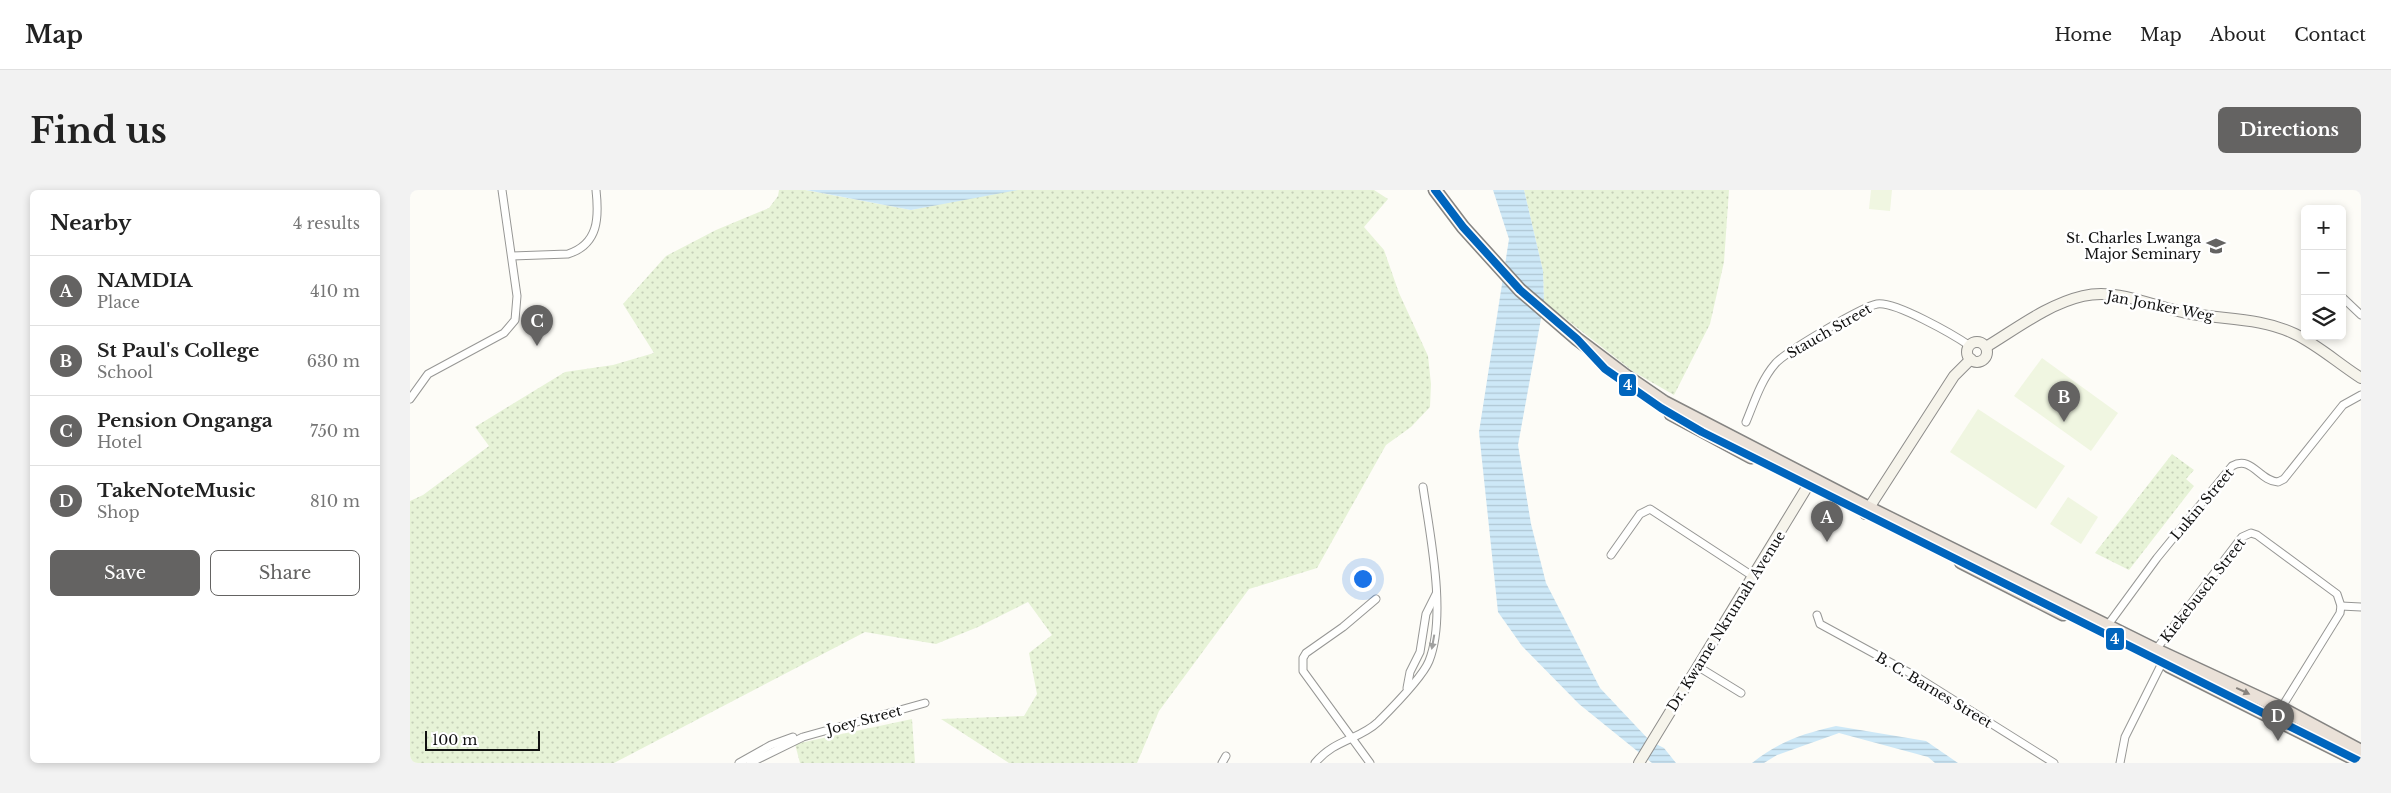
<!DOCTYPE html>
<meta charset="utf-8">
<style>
:root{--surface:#fff;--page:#f2f2f2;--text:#222;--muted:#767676;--line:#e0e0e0;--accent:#646362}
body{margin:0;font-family:"Libre Baskerville",serif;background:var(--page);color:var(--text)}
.controls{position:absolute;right:15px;top:15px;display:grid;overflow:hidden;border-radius:8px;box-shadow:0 2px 8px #0003}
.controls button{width:45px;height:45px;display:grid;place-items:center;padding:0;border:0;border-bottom:1px solid var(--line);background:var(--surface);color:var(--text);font:25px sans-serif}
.scale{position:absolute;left:15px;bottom:12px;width:115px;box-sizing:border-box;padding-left:5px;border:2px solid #111;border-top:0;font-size:14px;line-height:18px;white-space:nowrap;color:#111;-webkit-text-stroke:4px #fff;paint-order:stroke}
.you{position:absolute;left:952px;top:388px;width:18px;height:18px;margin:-12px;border:4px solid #fff;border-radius:50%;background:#1a73e8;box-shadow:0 0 0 8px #1a73e833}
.badge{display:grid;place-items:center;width:32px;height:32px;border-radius:50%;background:var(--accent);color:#fff;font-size:16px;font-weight:700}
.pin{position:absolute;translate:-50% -41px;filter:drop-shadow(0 1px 2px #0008)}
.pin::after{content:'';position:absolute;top:26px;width:18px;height:15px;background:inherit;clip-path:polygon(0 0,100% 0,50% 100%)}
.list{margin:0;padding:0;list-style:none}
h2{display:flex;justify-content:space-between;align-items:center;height:65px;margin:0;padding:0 20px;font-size:21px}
h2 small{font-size:16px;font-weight:400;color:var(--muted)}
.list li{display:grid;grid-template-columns:32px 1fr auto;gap:15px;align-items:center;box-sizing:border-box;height:70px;padding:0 20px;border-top:1px solid var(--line)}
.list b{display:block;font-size:19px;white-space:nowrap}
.list p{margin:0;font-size:16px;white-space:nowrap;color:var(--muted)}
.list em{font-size:16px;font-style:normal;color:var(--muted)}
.actions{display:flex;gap:10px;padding:15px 20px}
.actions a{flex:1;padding:11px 0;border:1px solid var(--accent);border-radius:8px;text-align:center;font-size:18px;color:var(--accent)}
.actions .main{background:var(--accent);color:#fff}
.icon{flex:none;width:28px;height:28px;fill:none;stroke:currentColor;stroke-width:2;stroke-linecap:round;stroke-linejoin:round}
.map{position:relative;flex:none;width:1951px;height:573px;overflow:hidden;border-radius:8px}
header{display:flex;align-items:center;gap:30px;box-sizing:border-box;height:70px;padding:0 25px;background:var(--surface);border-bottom:1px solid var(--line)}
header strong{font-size:24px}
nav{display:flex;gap:28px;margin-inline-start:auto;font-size:18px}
.intro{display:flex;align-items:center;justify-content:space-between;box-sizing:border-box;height:120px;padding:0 30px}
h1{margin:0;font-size:35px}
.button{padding:12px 22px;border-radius:8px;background:var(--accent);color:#fff;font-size:18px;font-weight:700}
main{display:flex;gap:30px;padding:0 30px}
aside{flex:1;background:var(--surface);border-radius:8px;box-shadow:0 2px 8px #0003}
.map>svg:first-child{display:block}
.grass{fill:url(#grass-dots)}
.pitch{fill:#f0f6e1}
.water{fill:url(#water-rules)}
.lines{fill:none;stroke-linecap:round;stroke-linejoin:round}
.street-casing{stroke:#979795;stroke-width:9}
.secondary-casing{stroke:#8e8d8b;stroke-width:12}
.highway-casing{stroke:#858482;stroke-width:15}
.street{stroke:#fffffe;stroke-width:7}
.secondary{stroke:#f6f4eb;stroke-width:10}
.highway{stroke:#eae1d8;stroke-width:12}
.bus-1-casing{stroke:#fff;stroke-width:11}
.bus-1{stroke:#0065bd;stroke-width:8}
.oneway{fill:#a0a09f}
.oneway2{fill:#88837e}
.labels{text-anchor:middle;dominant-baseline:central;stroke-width:5;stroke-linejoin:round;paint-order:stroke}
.poi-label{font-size:14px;fill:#111;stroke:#fff;text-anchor:end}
.street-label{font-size:14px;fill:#111;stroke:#fff}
.line-badge{stroke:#fff;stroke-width:2}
.badge-label{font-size:14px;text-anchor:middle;font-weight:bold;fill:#fff}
</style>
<header>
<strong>Map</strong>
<nav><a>Home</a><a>Map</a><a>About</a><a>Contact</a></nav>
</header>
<div class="intro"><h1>Find us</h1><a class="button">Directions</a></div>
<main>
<aside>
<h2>Nearby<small>4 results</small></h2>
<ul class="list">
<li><span class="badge">A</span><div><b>NAMDIA</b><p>Place</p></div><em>410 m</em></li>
<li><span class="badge">B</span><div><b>St Paul's College</b><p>School</p></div><em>630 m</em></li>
<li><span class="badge">C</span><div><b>Pension Onganga</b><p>Hotel</p></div><em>750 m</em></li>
<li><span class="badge">D</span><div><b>TakeNoteMusic</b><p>Shop</p></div><em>810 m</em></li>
</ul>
<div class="actions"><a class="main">Save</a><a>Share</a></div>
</aside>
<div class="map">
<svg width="1951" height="573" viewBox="0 0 1951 573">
<defs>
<pattern id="grass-dots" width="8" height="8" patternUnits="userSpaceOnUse" patternTransform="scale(1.25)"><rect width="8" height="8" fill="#e7f3d7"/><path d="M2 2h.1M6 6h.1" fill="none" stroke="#c5cfb8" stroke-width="1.8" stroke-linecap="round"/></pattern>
<pattern id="water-rules" width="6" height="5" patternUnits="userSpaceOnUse" patternTransform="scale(1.25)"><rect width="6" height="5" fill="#cde8f7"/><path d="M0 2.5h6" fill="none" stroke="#afc6d3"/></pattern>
</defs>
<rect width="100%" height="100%" fill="#fdfcf7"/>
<!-- grass -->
<g class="grass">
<path d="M 369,0 L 395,0 L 501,20 L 601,0 L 964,0 L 978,9 L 954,37 L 974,60 L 989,103 L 1018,166 L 1021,194 L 1020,217 L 1001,237 L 976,255 L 907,378 L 839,399 L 749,521 L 727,573 L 599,573 L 531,529 L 614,526 L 627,504 L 619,463 L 642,445 L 618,412 L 568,437 L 526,454 L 455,442 L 204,573 L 0,573 L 0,311 L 13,305 L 79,256 L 65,237 L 155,182 L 203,175 L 244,163 L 213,114 L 256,66 L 306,40 L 359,18 L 368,6 Z"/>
<path d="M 1114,0 L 1319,0 L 1314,72 L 1300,134 L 1264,205 L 1224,182 L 1134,112 L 1133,81 Z"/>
<path d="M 1762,264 L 1784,280 L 1776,289 L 1784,296 L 1719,380 L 1685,363 Z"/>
<path d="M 502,529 L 505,573 L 390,573 L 385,554 Z"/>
</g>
<!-- pitch -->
<g class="pitch">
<path d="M 1461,0 L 1482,0 L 1480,21 L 1459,19 Z"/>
<path d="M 1632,168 L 1708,223 L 1681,261 L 1604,206 Z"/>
<path d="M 1568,219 L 1655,276 L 1626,319 L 1540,262 Z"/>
<path d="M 1658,307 L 1688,327 L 1671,354 L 1640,334 Z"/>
</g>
<!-- water -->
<g class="water">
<path d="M 396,0 L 608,0 L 501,20 Z"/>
<path d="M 1083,0 L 1114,0 L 1133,81 L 1134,112 L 1108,255 L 1121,334 L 1136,393 L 1190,498 L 1240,551 L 1254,558 L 1266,573 L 1242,573 L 1169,514 L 1112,456 L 1088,422 L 1069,242 L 1099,49 Z"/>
<path d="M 1426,536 L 1516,551 L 1548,573 L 1525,573 L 1518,567 L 1429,543 L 1367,565 L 1354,573 L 1342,573 C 1370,551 1392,544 1426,536 Z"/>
</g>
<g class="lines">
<!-- street casing -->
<g class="street-casing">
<g id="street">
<path d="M 102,66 L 158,64 C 189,54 189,27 186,0"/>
<path d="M 1932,107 L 1951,125"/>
<path d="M 0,209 L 18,184 L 94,143 L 105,130 L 107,106 L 92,0"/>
<path d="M 1336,232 C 1344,213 1351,190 1365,174 C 1375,162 1452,117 1467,114 C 1485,111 1544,145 1560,156"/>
<path d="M 1201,365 L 1230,324 L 1240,319 L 1344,387"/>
<path d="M 1931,416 L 1951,417"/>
<path d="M 1407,425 L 1410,434 L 1507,487 L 1644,573"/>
<path d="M 1692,443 L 1747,368 L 1822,276 C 1842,265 1849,291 1868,292 L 1874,289 L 1933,215 L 1951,205"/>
<path d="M 1741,466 L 1832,347 L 1841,343 L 1847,345 L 1927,404 L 1931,416 L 1930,423 L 1870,520"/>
<path d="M 1287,476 L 1331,503"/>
<path d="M 997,498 L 1000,482 L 1010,462 L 1016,424 L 1026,404"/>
<path d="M 329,573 L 361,555 L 383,547"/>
<path d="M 340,573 L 393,547 L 515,513"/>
<path d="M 812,573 L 816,566"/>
<path d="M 905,573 C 925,549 949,550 968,532 C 981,519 1013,486 1019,471 C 1037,426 1020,345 1013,297"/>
<path d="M 960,573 L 893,481 L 893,468 L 896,463 L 933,437 L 966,409"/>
<path d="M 1710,573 L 1715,547 L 1756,465"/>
</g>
</g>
<!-- secondary casing -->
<g class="secondary-casing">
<g id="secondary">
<circle cx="1567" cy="162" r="10"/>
<path d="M 1576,157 C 1606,139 1638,114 1673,106 C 1709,98 1743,117 1777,123 C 1813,130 1850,127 1885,144 C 1908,155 1929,174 1951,188"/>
<path d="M 1455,324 L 1544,186 L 1561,169"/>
<path d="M 1229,573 L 1402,289"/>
</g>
</g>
<!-- highway casing -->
<g class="highway-casing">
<g id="highway">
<path d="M 1025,0 L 1053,37 L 1110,100 L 1167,149 L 1216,186 L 1254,212 L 1459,318 L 1746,460 L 1871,518 L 1951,561"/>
<path d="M 1261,224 L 1341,267"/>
<path d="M 1551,372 L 1653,424"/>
<path d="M 1759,476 L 1951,572"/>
</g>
</g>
<!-- street -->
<use href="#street" class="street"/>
<!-- secondary -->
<use href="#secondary" class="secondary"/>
<!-- highway -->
<use href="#highway" class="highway"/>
<!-- bus-1 casing -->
<g class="bus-1-casing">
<path id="bus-1" d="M 1025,0 L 1053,37 L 1110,100 L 1167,149 L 1195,179 L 1251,218 L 1292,242 L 1951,572"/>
</g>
<!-- bus-1 -->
<use href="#bus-1" class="bus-1"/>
</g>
<!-- one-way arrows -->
<defs><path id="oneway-solid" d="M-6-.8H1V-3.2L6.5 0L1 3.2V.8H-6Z" transform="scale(1.25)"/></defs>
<use class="oneway" href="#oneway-solid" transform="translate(1023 452) rotate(100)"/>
<use class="oneway2" href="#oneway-solid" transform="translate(1833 501) rotate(25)"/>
<!-- icons -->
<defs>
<g id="university-bare" transform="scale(1.5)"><path d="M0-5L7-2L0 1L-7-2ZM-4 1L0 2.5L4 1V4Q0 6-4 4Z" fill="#646362" stroke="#fff" stroke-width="2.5" paint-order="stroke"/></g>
</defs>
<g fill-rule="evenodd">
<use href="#university-bare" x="1806" y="56"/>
</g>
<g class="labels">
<!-- poi labels -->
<g class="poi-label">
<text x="1791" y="48">St. Charles Lwanga<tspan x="1791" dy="16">Major Seminary</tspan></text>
</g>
<!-- street labels -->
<g class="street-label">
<text transform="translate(1750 116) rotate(11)">Jan Jonker Weg</text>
<text transform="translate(1419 141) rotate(-30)">Stauch Street</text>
<text transform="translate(1792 314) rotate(-50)">Lukin Street</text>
<text transform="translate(1793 400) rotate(-52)">Kiekebusch Street</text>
<text transform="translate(1316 431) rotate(-58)">Dr. Kwame Nkrumah Avenue</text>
<text transform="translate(1524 500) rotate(31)">B. C. Barnes Street</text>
<text transform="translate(454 530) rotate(-15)">Joey Street</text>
</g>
</g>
<g class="line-badge">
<rect x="1208" y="183" width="19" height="24" rx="5" fill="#0065bd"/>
<rect x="1695" y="437" width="20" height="24" rx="5" fill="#0065bd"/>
</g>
<g class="badge-label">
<text x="1218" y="200">4</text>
<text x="1705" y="454">4</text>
</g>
</svg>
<div class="controls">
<button>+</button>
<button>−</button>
<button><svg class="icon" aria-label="layers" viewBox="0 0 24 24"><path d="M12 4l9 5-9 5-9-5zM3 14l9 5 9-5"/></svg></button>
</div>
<div class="scale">100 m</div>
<div class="you"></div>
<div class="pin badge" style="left:1417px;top:352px">A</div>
<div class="pin badge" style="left:1654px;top:232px">B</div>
<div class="pin badge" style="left:127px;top:156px">C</div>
<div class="pin badge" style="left:1868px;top:551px">D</div>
</div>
</main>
